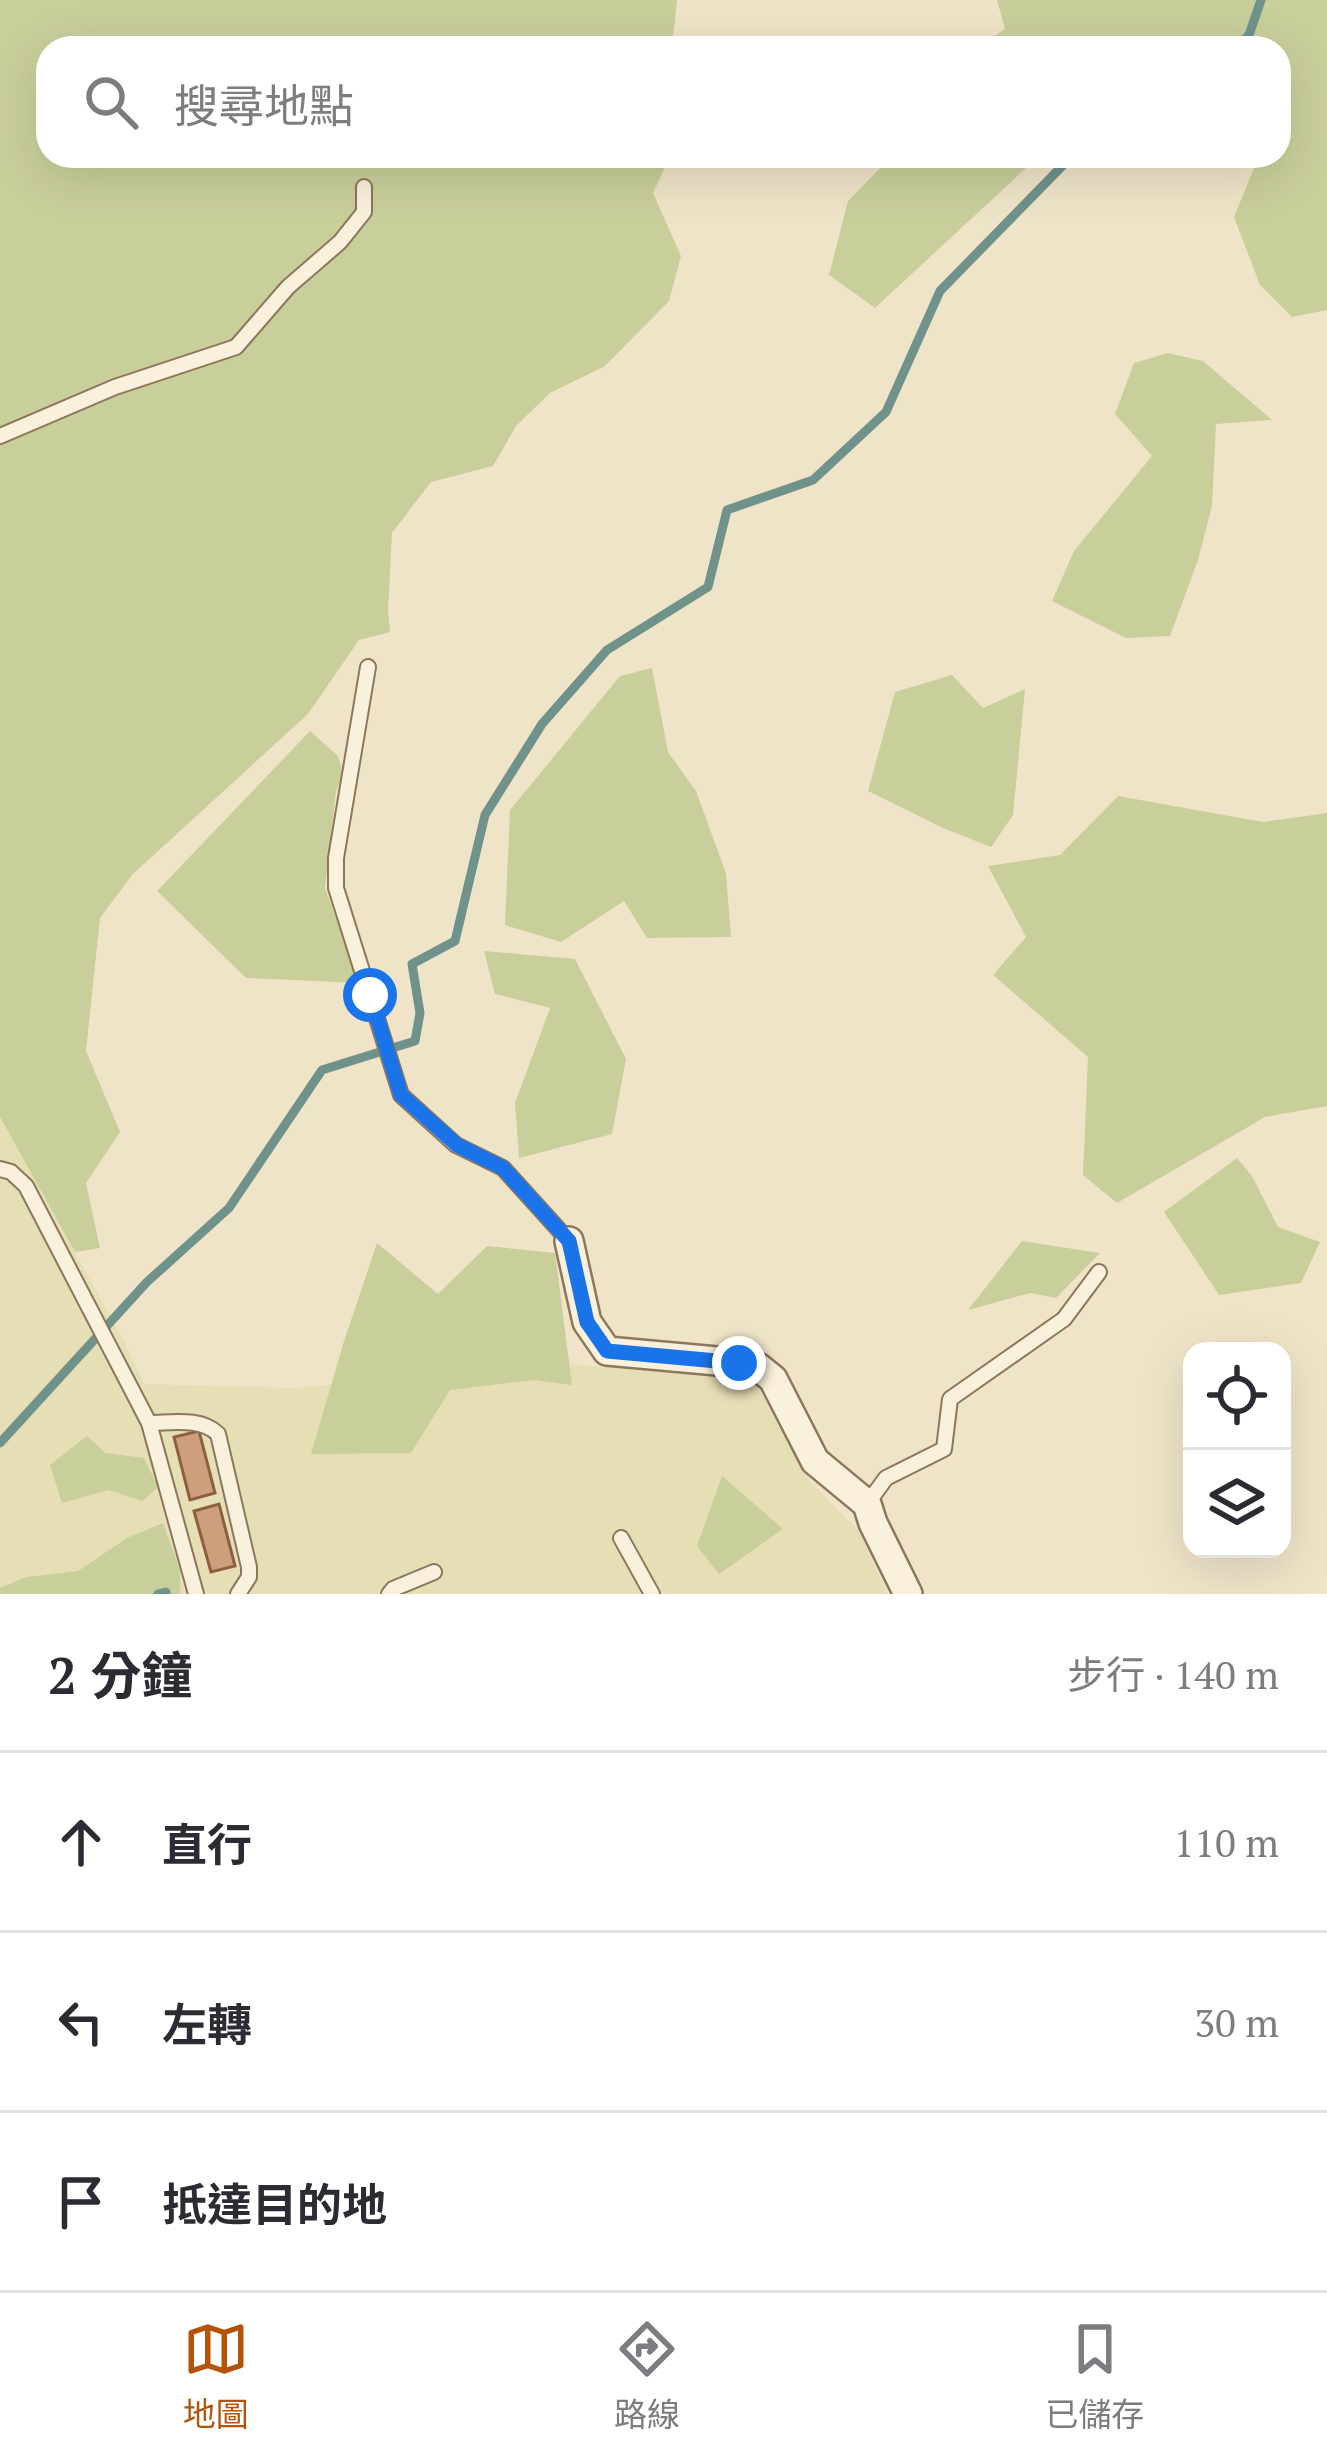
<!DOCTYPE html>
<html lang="zh-TW">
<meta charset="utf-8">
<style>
:root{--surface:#fff;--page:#f7f7f7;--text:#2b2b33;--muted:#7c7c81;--line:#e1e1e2;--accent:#b45309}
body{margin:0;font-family:"PT Serif","Noto Sans TC",serif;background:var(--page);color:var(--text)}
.controls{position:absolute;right:36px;bottom:36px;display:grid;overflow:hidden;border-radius:24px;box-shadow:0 12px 48px #0002}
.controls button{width:108px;height:108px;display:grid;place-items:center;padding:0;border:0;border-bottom:3px solid var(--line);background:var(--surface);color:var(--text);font:60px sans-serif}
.stop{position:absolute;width:36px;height:36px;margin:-27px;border:9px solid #1a73e8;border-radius:50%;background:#fff}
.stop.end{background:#1a73e8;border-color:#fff;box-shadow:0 3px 12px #0008}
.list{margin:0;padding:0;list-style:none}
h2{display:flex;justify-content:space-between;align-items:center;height:156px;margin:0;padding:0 48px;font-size:51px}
h2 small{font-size:39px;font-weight:400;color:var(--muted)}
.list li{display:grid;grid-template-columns:78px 1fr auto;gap:36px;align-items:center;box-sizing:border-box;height:180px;padding:0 48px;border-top:3px solid var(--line)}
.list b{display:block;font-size:45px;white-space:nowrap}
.list em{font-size:39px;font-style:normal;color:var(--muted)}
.icon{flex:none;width:66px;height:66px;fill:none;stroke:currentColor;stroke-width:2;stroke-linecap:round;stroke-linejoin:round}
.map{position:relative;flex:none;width:1327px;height:1594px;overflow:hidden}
.search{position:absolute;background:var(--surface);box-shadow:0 12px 48px #0002;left:36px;right:36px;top:36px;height:132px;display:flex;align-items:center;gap:30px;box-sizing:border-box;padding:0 42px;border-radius:36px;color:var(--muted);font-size:45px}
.sheet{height:696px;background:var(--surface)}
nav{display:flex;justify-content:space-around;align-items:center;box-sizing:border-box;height:168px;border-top:3px solid var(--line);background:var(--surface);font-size:33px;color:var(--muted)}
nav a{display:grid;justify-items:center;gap:6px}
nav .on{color:var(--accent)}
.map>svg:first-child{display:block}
.farmland{fill:#e6deb5}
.green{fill:#c9cf9b}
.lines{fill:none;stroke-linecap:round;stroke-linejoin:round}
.stream{stroke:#6f938a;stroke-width:9}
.building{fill:#cf9f7d;stroke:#8d5f41;stroke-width:3}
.service-casing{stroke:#8d765c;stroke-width:18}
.minor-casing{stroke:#8d765c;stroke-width:32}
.service{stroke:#faf1dc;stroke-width:14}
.minor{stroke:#faf1dc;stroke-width:27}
.route{stroke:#1a73e8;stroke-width:15}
</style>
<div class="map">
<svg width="1327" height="1594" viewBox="0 0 1327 1594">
<rect width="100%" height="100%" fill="#f0e4c8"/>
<!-- farmland -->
<path class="farmland" d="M 0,1117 L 123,1339 L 144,1384 L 294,1388 L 477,1371 L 522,1361 L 734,1376 L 752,1382 L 761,1392 L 808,1479 L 860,1533 L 887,1594 L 0,1594 Z"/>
<!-- green -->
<g class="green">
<path d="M 0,0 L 677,0 L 672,48 L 48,48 L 48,156 L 670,156 L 653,193 L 681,256 L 669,301 L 605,366 L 550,393 L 516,426 L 493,466 L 431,482 L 392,533 L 388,611 L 390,632 L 359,640 L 308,714 L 133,874 L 100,918 L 86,1051 L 120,1132 L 86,1183 L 100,1248 L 75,1252 L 0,1117 Z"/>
<path d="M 997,0 L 1327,0 L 1327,310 L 1292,317 L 1260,285 L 1234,217 L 1259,156 L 1279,156 L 1279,48 L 977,48 L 1005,29 Z"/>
<path d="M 892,156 L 1039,156 L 875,308 L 829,275 L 848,201 Z"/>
<path d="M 1168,353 L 1203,361 L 1272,420 L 1216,424 L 1212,506 L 1198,560 L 1170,636 L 1126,638 L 1052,601 L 1074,551 L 1152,456 L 1115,414 L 1134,363 Z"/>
<path d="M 652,668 L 668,752 L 696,791 L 726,873 L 731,937 L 647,938 L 624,901 L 561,942 L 505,925 L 510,810 L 620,676 Z"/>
<path d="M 952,675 L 983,708 L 1025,689 L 1013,815 L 991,847 L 943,828 L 868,791 L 895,692 Z"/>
<path d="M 310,731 L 338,756 L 343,773 L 336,792 L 325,888 L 359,983 L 246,978 L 157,891 Z"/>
<path d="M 1118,796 L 1263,822 L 1327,813 L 1327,1106 L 1265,1117 L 1117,1203 L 1083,1175 L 1088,1057 L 993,975 L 1026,937 L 988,866 L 1060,855 Z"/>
<path d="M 484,951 L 575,959 L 626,1059 L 612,1134 L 519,1158 L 515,1103 L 550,1008 L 495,994 Z"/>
<path d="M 1237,1158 L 1252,1176 L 1278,1227 L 1320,1242 L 1301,1283 L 1219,1295 L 1164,1212 Z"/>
<path d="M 1022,1241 L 1100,1253 L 1056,1298 L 1030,1293 L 968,1310 Z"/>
<path d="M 377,1243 L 438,1294 L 487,1246 L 555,1253 L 572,1385 L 534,1380 L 450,1390 L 411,1453 L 311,1454 L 344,1341 Z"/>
<path d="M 87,1436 L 105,1453 L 144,1458 L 158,1487 L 142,1501 L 109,1490 L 62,1503 L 50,1465 Z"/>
<path d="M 722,1476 L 783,1529 L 719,1574 L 697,1546 Z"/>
<path d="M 163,1523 L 180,1570 L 180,1594 L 0,1594 L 0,1588 L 26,1577 L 78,1571 L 127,1538 Z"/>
</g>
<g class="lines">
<!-- stream -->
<g class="stream">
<path d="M 1236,48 L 1249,35 L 1261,0"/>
<path d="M 0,1443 L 147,1282 L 229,1208 L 322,1070 L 415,1041 L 420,1013 L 412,964 L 455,941 L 485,815 L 542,724 L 607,650 L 708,587 L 727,510 L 813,480 L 886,412 L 940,291 L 1072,156"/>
<path d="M 158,1594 L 166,1592"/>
</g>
</g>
<!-- building -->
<g class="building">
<path d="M 199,1431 L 215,1493 L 190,1500 L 174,1437 Z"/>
<path d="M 219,1504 L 235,1566 L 211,1572 L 194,1511 Z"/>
</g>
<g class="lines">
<!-- service casing -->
<g class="service-casing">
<g id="service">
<path d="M 0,436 L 115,387 L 236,347 L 288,287 L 340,242 L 364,212 L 364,187"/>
<path d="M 368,667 L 336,858 L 336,888 L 401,1095 L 456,1145 L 503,1168 L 569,1241"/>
<path d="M 0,1169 L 11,1172 L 26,1186 L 149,1423 L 196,1594"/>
<path d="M 149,1423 C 171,1423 201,1417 218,1434 L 249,1567 L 249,1577 L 238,1594"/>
<path d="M 867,1504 L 886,1478 L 944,1449 L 950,1399 L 1064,1319 L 1099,1272"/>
<path d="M 621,1538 L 652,1594"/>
<path d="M 389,1594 L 393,1589 L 434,1572"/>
</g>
</g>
<!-- minor casing -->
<g class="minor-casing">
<path id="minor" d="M 569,1241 L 587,1322 L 607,1351 L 739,1363 L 758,1367 L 773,1379 L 815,1461 L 867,1504 L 873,1523 L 908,1594"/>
</g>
<!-- service -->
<use href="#service" class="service"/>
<!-- minor -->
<use href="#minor" class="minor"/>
</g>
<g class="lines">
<!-- route -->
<path class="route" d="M 370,995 L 401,1095 L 457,1145 L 503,1168 L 569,1241 L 587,1322 L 607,1351 L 739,1363"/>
</g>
</svg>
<div class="controls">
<button><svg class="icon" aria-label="locate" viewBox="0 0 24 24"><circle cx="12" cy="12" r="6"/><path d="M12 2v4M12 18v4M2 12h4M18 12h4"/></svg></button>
<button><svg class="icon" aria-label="layers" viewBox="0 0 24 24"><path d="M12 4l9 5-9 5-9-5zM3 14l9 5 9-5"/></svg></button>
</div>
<div class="stop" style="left:370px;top:995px"></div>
<div class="stop end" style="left:739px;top:1363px"></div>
<div class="search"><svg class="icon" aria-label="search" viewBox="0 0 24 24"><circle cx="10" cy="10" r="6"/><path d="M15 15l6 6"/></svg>搜尋地點</div>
</div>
<section class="sheet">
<h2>2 分鐘<small>步行 · 140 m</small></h2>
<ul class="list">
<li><svg class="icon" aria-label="ahead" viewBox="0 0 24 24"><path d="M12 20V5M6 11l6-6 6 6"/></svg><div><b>直行</b></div><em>110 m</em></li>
<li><svg class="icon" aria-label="left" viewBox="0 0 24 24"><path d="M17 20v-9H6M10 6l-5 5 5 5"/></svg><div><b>左轉</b></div><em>30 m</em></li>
<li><svg class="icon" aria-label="arrive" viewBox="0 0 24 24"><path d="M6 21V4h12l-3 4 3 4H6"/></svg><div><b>抵達目的地</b></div></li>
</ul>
</section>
<nav>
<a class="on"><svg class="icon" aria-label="map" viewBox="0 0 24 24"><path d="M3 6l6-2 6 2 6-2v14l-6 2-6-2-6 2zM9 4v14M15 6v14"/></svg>地圖</a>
<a><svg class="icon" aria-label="directions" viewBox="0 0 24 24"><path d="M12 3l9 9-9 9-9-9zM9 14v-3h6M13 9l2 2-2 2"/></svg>路線</a>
<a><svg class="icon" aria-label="saved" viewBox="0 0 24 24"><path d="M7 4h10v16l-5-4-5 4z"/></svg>已儲存</a>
</nav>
